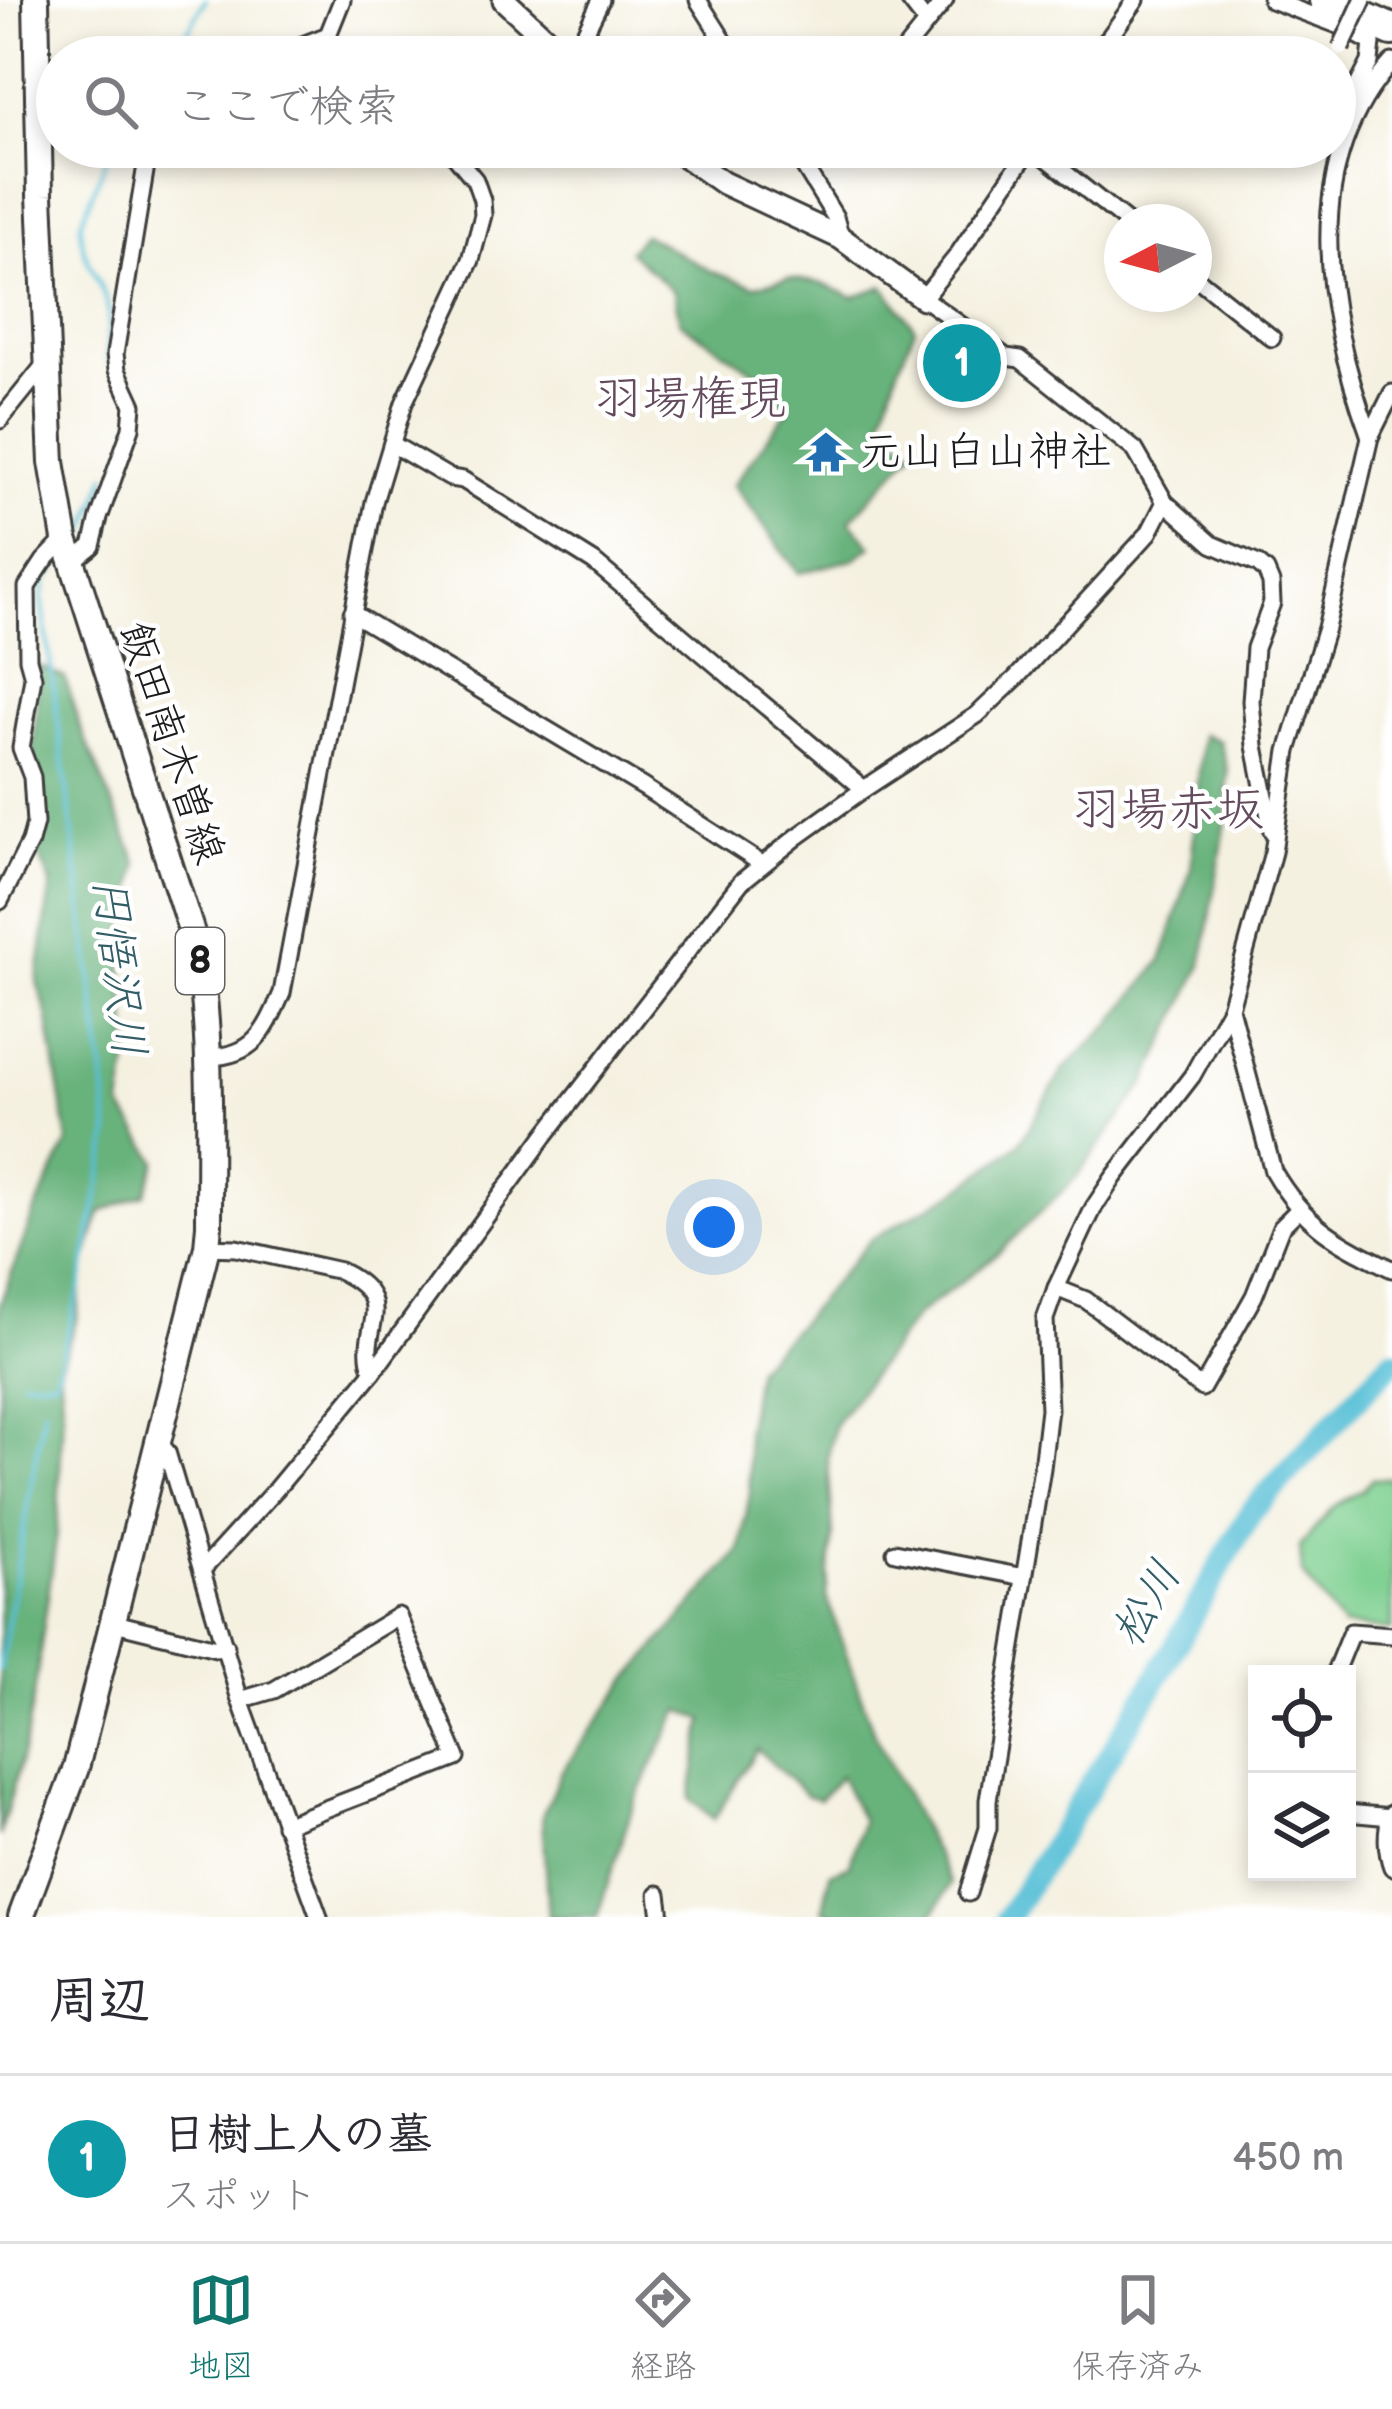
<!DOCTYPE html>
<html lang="ja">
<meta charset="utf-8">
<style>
:root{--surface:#fff;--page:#f2f2f3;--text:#2b2b33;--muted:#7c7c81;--line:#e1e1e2;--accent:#0f766e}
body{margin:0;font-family:"Balsamiq Sans","Klee One",sans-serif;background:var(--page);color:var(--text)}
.controls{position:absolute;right:36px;bottom:36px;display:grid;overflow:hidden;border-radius:0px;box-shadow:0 6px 18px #0003}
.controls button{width:108px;height:108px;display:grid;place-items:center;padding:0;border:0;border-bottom:3px solid var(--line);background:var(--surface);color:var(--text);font:60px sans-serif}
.compass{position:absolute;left:1104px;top:204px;width:108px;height:108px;border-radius:50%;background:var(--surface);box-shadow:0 6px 18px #0003;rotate:264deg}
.you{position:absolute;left:714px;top:1227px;width:42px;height:42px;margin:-30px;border:9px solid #fff;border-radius:50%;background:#1a73e8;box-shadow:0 0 0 18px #1a73e833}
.badge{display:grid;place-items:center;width:78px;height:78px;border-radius:50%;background:var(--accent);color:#fff;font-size:39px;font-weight:700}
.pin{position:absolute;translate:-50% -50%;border:6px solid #fff;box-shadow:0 3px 12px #0006}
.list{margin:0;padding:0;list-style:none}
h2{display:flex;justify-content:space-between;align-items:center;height:156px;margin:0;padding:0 48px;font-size:51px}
h2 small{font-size:39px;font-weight:400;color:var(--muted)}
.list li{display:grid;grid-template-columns:78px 1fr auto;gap:36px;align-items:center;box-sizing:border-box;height:168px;padding:0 48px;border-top:3px solid var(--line)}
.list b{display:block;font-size:45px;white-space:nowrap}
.list p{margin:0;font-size:39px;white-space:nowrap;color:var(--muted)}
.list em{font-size:39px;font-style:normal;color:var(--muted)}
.icon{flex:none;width:66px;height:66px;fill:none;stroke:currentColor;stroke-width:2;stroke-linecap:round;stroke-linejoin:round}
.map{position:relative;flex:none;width:1392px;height:1917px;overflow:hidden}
.search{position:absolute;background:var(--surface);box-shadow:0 6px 18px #0003;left:36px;right:36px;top:36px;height:132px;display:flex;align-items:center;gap:30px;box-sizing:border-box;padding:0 42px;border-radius:66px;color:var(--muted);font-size:45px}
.sheet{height:324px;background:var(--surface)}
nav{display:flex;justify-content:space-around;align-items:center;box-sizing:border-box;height:168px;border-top:3px solid var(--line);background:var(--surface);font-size:33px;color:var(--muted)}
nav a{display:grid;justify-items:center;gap:6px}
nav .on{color:var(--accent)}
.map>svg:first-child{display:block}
.green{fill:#7fd092;stroke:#4e7657;stroke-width:3}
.forest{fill:#67b27c;stroke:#42674c;stroke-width:3}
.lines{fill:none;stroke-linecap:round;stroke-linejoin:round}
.stream{stroke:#59c0d7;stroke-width:4.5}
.river{stroke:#59c0d7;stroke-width:24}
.minor-casing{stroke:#3d3c3a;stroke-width:21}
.tertiary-casing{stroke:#3d3c3a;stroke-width:27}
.primary-casing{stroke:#3d3c3a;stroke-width:30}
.motorway-casing{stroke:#3d3c3a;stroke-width:36}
.minor{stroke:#fff;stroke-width:15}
.tertiary{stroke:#fff;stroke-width:21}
.primary{stroke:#fff;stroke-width:24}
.motorway{stroke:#fff;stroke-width:30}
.minor-bridge-casing{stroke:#3d3c3a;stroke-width:21;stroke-linecap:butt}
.minor-bridge{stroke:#fff;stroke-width:15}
.labels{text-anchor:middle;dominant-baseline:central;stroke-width:9;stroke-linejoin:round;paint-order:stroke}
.shield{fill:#fff;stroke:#606060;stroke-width:3}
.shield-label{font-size:39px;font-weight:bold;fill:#1c1c1c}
.poi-label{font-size:42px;fill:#1c1c1c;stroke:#fff;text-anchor:start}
.street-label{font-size:42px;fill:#1c1c1c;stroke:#fff}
.water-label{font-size:45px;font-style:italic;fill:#345e67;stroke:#fff}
.quarter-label{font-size:48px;fill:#634a5c;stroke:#fff}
</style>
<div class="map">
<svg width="1392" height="1917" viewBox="0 0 1392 1917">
<rect width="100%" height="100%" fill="#fff"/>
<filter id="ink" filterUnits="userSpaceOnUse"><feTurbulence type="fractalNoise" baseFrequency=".00833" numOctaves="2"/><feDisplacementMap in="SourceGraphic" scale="24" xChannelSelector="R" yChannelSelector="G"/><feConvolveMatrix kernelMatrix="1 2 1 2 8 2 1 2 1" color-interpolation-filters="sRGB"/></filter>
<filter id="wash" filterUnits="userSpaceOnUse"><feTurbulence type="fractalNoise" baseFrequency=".004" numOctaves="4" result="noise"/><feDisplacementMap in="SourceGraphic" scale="48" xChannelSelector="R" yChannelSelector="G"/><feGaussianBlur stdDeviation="2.7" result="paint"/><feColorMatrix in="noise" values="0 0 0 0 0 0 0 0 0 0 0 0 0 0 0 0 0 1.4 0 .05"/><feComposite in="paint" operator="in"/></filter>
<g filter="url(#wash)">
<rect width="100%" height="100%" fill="#f5f1e1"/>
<!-- green -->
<path class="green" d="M 1392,1478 L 1392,1630 L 1342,1626 L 1302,1573 L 1300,1547 L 1333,1507 L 1364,1489 L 1371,1479 Z"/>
<!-- forest -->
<g class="forest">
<path d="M 644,234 L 713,272 L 755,286 L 789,278 L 820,283 L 853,297 L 884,286 L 915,328 L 897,371 L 881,424 L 914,450 L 850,521 L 872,546 L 854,559 L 799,573 L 733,485 L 788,410 L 761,376 L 680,322 L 674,292 L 629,251 Z"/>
<path d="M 39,666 L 65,678 L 78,722 L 138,864 L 121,947 L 130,1051 L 121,1106 L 157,1161 L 145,1194 L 101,1212 L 83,1270 L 77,1319 L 59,1369 L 63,1411 L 57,1533 L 34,1695 L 24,1748 L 0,1836 L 0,1304 L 33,1215 L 68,1142 L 47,1014 L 37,982 L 51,883 L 37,851 L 39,812 L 33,761 Z"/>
<path d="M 1202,734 L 1220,741 L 1228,771 L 1226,821 L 1202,966 L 1145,1084 L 1075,1179 L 995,1256 L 916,1316 L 835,1424 L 828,1457 L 833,1536 L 826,1596 L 874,1733 L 951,1884 L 932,1917 L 840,1917 L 823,1910 L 830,1873 L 850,1865 L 862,1821 L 840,1776 L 820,1799 L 807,1796 L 757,1749 L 714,1819 L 690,1799 L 704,1720 L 680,1710 L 635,1800 L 597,1917 L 548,1917 L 542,1816 L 561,1772 L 628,1680 L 740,1550 L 750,1492 L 746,1430 L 756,1367 L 797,1325 L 871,1239 L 957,1191 L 1019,1144 L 1064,1069 L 1111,1024 L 1162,960 L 1191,869 Z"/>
</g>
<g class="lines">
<!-- stream -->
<g class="stream">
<path d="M 174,57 L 205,0"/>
<path d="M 109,362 C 104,343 112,322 107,304 C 98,275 78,254 81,222 L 111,147"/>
<path d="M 84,537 L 107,475"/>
<path d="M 23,1380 L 55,1380 L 81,1284 L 109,1137 L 103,1066 L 42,598 L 46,580 L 60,562"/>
<path d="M 0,1669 L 44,1408"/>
</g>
<!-- river -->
<path class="river" d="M 1008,1917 L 1149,1692 L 1251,1512 L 1392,1361"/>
</g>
</g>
<g filter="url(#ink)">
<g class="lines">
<!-- minor casing -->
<g class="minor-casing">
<g id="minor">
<path d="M 698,0 L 734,57"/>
<path d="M 909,0 L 926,22"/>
<path d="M 1271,0 L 1343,27 L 1372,43 L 1370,62 L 1335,130"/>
<path d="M 272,57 L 328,35 L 342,0"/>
<path d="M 573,57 L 601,0"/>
<path d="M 899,57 L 945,0"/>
<path d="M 1095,57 L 1136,0"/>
<path d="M 792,147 L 835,217 L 841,238"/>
<path d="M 1031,147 L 957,256 L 923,298 L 1006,357 L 1020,359 L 1135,450 L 1165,502 L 1212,544 L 1258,564 L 1266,571 L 1271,583 L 1272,603 L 1255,648 L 1251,701 L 1255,746 L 1272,831"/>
<path d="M 1033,147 L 1127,222"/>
<path d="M 1194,276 L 1272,338"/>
<path d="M 0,420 L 46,363"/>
<path d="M 1370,437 C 1326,316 1297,167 1392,62"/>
<path d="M 392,444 L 450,478 L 463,480 L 594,562 L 864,789"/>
<path d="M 72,562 L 92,546 L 99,518 L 131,428 L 133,405 L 117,370 L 115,354 L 149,147"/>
<path d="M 352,613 L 643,787 L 762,864"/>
<path d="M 0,901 L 30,842 L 35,823 L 32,777 L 21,748 L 33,677 L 28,659 L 27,587 L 44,561 L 65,539"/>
<path d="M 1230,1008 L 1273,1171 C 1305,1226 1337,1242 1392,1269"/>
<path d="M 209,1057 C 256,1056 266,1029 282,993 L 374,502 L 404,403 L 471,260 L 483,215 L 482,200 L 475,180 L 448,147"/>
<path d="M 207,1247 L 236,1248 L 340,1271 C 404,1302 355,1330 373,1372"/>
<path d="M 1056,1288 L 1086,1300 L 1202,1388 L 1254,1296 L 1281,1227 L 1298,1210"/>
<path d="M 157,1440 L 167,1452 L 240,1700 L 319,1917"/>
<path d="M 895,1552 L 1024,1577"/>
<path d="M 203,1569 L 276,1489 L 373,1372 L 546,1134 L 741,882 L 797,837 L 864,789 L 977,715 L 1016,678 L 1149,533 L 1165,502"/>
<path d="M 111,1622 L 216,1648 L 226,1646"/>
<path d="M 1334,1674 L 1351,1632 L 1392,1635"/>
<path d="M 240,1700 L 274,1690 L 398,1616 L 457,1758 L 284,1825"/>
<path d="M 1347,1813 L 1391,1817"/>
<path d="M 1392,1813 C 1385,1829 1386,1851 1392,1867"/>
<path d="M 968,1893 L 988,1828 L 988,1800 L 1042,1468 L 1049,1409 L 1045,1319 L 1056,1288 L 1094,1207 L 1114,1177 L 1192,1076 L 1230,1008 L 1273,852 L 1288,751 L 1326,628 L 1370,437 L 1392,393"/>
<path d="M 658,1894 L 661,1917"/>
</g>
</g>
<!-- tertiary casing -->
<g class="tertiary-casing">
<g id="tertiary">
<path d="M 504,0 L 566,57"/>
<path d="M 672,147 L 723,183 L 841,238 L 923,298"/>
</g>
</g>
<!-- primary casing -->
<g class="primary-casing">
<path id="primary" d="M 21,1917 L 76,1768 L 207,1247 L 209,1225 C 209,1134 212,1045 199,955 L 65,539 L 52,462 L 40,195 L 36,0"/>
</g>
<!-- motorway casing -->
<g class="motorway-casing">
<path id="motorway" d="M 1325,0 L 1392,30"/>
</g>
<!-- minor -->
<use href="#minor" class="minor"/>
<!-- tertiary -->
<use href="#tertiary" class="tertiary"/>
<!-- primary -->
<use href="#primary" class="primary"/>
<!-- motorway -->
<use href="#motorway" class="motorway"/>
<!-- minor-bridge casing -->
<g class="minor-bridge-casing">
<path id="minor-bridge" d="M 1341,48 L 1363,0"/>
</g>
<!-- minor-bridge -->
<use href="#minor-bridge" class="minor-bridge"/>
</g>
</g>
<!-- icons -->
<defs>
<g id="temple-bare" transform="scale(3.24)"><path d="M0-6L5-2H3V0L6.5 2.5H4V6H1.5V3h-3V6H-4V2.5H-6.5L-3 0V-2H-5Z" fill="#1f6fb2" stroke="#fff" stroke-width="2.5" paint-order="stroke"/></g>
</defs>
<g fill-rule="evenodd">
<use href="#temple-bare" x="826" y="452"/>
</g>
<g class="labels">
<!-- shield labels -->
<rect class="shield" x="176" y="928" width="48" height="66" rx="9"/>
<g class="shield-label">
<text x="200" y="961">8</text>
</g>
<!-- poi labels -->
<g class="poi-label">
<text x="860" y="452">元山白山神社</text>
</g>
<!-- street labels -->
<g class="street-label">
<text transform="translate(171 743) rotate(72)">飯田南木曽線</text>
</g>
<!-- water labels -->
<g class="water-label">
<text transform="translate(118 967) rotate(83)">円悟沢川</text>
<text transform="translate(1147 1604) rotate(-59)">松川</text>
</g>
<!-- quarter labels -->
<g class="quarter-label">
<text x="690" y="399">羽場権現</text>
<text x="1168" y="810">羽場赤坂</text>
</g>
</g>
</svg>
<div class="controls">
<button><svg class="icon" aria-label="locate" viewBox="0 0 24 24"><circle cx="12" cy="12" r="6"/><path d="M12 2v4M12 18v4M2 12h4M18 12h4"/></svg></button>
<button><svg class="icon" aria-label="layers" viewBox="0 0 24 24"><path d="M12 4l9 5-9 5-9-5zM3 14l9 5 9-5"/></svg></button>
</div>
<svg class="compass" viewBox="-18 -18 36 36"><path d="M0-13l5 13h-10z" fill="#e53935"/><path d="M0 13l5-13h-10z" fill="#7c7c81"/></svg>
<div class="you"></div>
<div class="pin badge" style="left:962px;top:363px;background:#0f9aa8">1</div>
<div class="search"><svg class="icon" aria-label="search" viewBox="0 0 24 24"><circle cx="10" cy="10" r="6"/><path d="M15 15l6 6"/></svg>ここで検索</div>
</div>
<section class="sheet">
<h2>周辺<small></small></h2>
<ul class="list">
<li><span class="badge" style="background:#0f9aa8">1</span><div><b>日樹上人の墓</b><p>スポット</p></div><em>450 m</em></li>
</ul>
</section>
<nav>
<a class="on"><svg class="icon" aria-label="map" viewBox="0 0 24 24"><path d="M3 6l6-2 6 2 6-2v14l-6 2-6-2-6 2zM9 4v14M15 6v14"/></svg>地図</a>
<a><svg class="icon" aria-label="directions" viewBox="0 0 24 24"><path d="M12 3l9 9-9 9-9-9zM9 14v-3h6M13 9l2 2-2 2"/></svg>経路</a>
<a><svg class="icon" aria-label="saved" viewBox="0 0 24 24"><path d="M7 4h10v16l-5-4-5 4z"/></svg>保存済み</a>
</nav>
